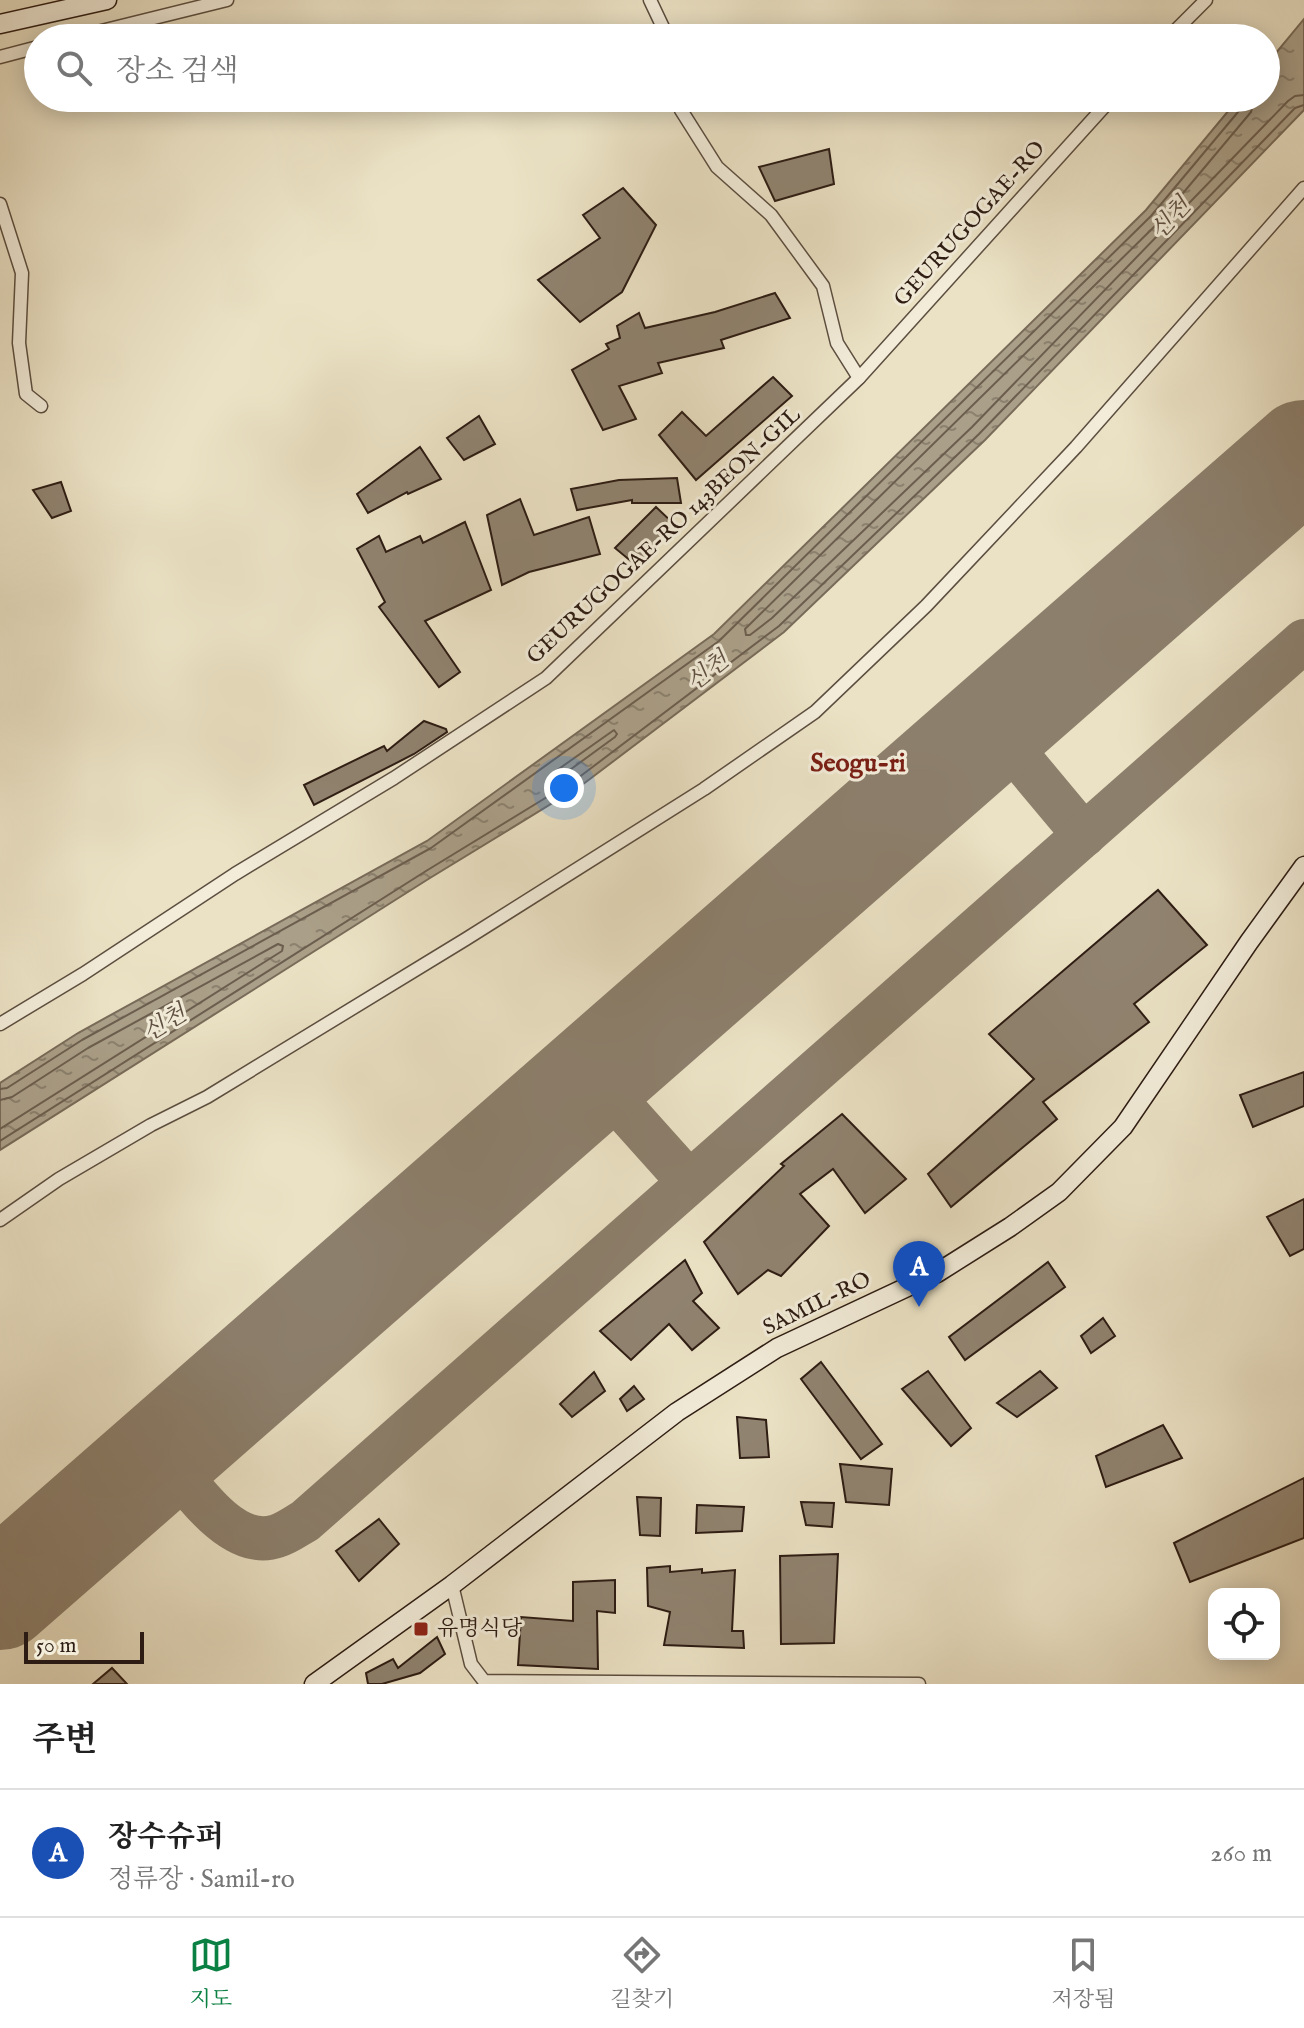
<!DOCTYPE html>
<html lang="ko">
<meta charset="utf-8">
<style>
:root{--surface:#fff;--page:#f2f2f2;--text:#222;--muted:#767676;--line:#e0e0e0;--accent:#0b8043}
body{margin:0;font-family:"IM FELL English","Noto Serif KR",serif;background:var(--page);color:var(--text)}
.controls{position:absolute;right:24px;bottom:24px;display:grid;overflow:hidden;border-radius:16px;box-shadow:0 4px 20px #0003}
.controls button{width:72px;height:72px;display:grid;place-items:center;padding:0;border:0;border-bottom:2px solid var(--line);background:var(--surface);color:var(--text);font:40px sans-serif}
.scale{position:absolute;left:24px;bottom:20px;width:120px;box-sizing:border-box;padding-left:8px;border:4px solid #2d1c13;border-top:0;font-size:22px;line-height:28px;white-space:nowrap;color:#2d1c13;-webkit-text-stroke:6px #f2ecd9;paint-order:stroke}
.you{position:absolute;left:564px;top:788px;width:28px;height:28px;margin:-20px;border:6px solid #fff;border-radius:50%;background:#1a73e8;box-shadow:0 0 0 12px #1a73e833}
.badge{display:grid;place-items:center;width:52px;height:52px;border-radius:50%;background:var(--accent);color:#fff;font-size:26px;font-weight:700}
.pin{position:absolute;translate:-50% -66px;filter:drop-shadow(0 2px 4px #0008)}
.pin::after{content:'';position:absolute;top:42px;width:28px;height:24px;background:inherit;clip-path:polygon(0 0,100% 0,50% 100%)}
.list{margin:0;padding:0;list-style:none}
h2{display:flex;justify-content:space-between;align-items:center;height:104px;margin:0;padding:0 32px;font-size:34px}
h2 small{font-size:26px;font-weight:400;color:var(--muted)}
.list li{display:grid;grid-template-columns:52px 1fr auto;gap:24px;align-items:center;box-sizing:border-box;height:128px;padding:0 32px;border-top:2px solid var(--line)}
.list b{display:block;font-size:30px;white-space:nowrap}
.list p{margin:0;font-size:26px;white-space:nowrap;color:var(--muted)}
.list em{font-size:26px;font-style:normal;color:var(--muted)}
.icon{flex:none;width:44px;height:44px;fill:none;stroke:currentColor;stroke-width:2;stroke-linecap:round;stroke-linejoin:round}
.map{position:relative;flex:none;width:1304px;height:1684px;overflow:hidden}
.search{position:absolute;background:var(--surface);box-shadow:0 4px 20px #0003;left:24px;right:24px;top:24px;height:88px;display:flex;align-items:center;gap:20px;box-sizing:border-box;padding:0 28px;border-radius:44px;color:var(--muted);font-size:30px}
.sheet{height:232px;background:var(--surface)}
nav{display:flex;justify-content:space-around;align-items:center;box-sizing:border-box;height:112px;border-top:2px solid var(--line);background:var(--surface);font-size:22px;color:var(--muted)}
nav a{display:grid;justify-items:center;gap:4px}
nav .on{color:var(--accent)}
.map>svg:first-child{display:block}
.water{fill:url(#water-ripples);stroke:#786b59;stroke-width:2}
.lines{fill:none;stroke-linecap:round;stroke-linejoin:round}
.shore{stroke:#6c5e4e;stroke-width:2}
.taxiway{stroke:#8c7f6c;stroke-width:44}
.runway{stroke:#8c7f6c;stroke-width:108}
.building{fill:#908370;stroke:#2d1c13;stroke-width:2}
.street-casing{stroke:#5c4e40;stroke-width:15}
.secondary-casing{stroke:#2d1c13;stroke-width:21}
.street{stroke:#f2ecd9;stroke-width:12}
.secondary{stroke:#f2ecd9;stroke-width:18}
.poi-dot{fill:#8f2418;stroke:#f2ecd9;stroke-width:3}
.labels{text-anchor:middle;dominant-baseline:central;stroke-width:6;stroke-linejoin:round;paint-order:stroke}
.street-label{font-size:22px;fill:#2d1c13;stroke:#f2ecd9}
.poi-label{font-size:22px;fill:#2d1c13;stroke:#f2ecd9;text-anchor:start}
.water-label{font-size:24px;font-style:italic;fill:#5f5042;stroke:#f2ecd9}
.quarter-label{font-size:26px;font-weight:bold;fill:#7a1f14;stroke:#f2ecd9}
</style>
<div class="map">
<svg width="1304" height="1684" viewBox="0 0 1304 1684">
<defs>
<pattern id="water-ripples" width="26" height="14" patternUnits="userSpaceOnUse" patternTransform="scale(2)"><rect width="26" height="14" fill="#aa9f88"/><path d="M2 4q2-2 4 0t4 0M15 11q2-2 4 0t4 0" fill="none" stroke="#8b816e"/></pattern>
</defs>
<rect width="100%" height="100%" fill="#ebe2c5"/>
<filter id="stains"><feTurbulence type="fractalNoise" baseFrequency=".0025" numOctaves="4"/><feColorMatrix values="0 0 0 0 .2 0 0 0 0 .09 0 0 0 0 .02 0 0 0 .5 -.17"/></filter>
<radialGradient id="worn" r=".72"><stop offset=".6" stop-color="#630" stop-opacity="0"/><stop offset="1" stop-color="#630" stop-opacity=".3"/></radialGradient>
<!-- water -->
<path class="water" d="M 1304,19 L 1304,110 L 985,440 L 784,632 L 582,785 L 430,878 L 0,1150 L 0,1083 L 78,1033 L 427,841 L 714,634 L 1146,210 L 1239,98 L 1266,98 L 1266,65 Z"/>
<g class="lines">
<!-- shore -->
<g class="shore">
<path d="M 1254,98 L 1251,112 L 1158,223 L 745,629 L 746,635 L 750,635 L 772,618 L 972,427 L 1288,101 L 1295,96 L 1304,95"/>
<path d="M 614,730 L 617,734 L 615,737 L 556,780 L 552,778 L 553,773 Z"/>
<path d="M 0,1089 L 7,1088 L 82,1040 L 431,848 L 719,641 L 1151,216 L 1243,106 L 1244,98"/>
<path d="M 0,1100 L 12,1097 L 88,1048 L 278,944 L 283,946 L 282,951 L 0,1129"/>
<path d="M 0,1141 L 426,871 L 578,778 L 779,626 L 979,434 L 1295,108 L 1304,105"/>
</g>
<!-- taxiway -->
<g class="taxiway">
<path d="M 993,726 L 1084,835"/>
<path d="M 594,1076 L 689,1182"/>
<path d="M 163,1453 C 188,1483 231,1552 277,1536 C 287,1533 296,1526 305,1521 L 1304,641"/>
</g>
<!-- runway -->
<path class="runway" d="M 0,1596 L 1304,454"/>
</g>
<!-- building -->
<g class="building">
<path d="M 829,149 L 834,184 L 775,201 L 759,167 Z"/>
<path d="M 623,188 L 656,225 L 622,292 L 580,322 L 538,280 L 600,238 L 583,215 Z"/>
<path d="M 775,293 L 790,318 L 721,340 L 724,348 L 658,363 L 662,373 L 619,386 L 636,419 L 603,430 L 572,370 L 609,349 L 606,344 L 620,338 L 617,326 L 639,313 L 645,328 L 715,312 Z"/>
<path d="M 773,377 L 792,396 L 696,480 L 659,435 L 682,412 L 706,436 Z"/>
<path d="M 479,416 L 495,444 L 464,460 L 447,438 Z"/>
<path d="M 420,447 L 441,479 L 408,494 L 407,492 L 368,513 L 357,494 Z"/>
<path d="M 677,478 L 681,503 L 632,503 L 632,500 L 577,510 L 571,489 L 619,480 Z"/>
<path d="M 61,482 L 71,511 L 52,518 L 33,490 Z"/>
<path d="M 520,499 L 534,535 L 589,517 L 600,554 L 529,572 L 502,585 L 487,515 Z"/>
<path d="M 656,507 L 676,526 L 638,567 L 615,548 Z"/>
<path d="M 465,522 L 491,590 L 425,621 L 460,672 L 439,687 L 379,607 L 385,602 L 357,549 L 379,536 L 386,552 L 420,536 L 423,543 Z"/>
<path d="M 424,721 L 446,729 L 447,732 L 414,754 L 314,805 L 304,785 L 384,746 L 387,751 Z"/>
<path d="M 1158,890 L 1207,945 L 1134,1004 L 1149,1022 L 1043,1102 L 1057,1119 L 951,1207 L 928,1174 L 1034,1079 L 989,1034 Z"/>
<path d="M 1304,1072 L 1304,1106 L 1253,1127 L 1240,1095 Z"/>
<path d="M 842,1114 L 906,1179 L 865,1213 L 833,1169 L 800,1194 L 829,1226 L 781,1276 L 768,1270 L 738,1294 L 704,1242 L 784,1166 L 781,1164 Z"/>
<path d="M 1304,1199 L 1304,1249 L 1290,1256 L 1267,1217 Z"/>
<path d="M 685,1260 L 702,1293 L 693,1301 L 719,1328 L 692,1350 L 669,1324 L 631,1360 L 600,1331 Z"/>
<path d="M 1048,1262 L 1065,1287 L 965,1360 L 949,1337 Z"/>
<path d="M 1103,1318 L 1115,1336 L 1091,1353 L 1081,1336 Z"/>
<path d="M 821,1362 L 882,1444 L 861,1459 L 801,1379 Z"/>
<path d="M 928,1371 L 971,1428 L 951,1446 L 902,1389 Z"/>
<path d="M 1040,1371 L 1057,1388 L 1017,1417 L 997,1403 Z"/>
<path d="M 594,1372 L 605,1391 L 572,1417 L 560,1404 Z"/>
<path d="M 634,1386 L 644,1399 L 627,1411 L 620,1399 Z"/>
<path d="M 737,1417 L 766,1420 L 769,1457 L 740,1458 Z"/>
<path d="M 1163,1425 L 1182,1458 L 1106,1487 L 1096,1456 Z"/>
<path d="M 840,1464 L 892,1469 L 889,1505 L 846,1502 Z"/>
<path d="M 1304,1478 L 1304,1538 L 1190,1582 L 1174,1543 Z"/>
<path d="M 637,1497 L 661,1498 L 660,1536 L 640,1535 Z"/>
<path d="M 801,1502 L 834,1503 L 832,1527 L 806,1525 Z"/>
<path d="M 697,1505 L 744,1507 L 742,1531 L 696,1533 Z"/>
<path d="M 379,1519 L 399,1544 L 359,1581 L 336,1551 Z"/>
<path d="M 838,1554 L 834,1643 L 781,1644 L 780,1556 Z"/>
<path d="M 670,1566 L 670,1572 L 702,1569 L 702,1573 L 735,1570 L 732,1631 L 743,1631 L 744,1648 L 664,1645 L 670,1612 L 648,1606 L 647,1568 Z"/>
<path d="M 615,1580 L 615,1613 L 597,1611 L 598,1669 L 518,1665 L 521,1617 L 573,1621 L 573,1582 Z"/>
<path d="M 437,1637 L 445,1654 L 420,1673 L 382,1684 L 368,1684 L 366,1673 L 393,1659 L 398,1668 Z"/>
<path d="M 112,1668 L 127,1684 L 93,1684 Z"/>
</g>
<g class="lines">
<!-- street casing -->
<g class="street-casing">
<g id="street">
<path d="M 650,0 L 668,38"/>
<path d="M 73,38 L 227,0"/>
<path d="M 1168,38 L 1206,0"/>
<path d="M 0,57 L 38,47"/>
<path d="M 679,98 L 681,110 L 717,167 L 771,215 L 823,286 L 837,343 L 859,378"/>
<path d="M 0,204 L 22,273 L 19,343 L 26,394 L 41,406"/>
<path d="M 0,1024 L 83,974 L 235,874 L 394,778 L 546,678 L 859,378 L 1112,98"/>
<path d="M 0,1220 L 59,1179 L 151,1125 L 207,1097 L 466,939 L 704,789 L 815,712 L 926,606 L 1076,447 L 1304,188"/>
<path d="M 452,1585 L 471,1664 L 484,1681 L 919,1684"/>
</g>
</g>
<!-- secondary casing -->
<g class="secondary-casing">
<g id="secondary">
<path d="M 0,24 L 107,0"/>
<path d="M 314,1684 L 452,1585 L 677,1412 L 777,1348 L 937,1273 L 1010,1227 L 1059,1192 L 1123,1127 L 1249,942 L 1304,866"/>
</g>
</g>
<!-- street -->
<use href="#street" class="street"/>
<!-- secondary -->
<use href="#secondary" class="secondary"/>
</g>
<!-- markers -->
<rect class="poi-dot" x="413" y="1621" width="16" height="16" rx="4"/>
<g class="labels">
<!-- street labels -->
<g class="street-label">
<text transform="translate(970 224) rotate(-48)">GEURUGOGAE-RO</text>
<text transform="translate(664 536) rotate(-43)">GEURUGOGAE-RO 143BEON-GIL</text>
<text transform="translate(817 1304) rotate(-26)">SAMIL-RO</text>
</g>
<!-- poi labels -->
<g class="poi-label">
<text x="437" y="1629">유명식당</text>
</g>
<!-- water labels -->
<g class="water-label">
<text transform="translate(1171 219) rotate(-47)">신천</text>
<text transform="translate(708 672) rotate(-38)">신천</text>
<text transform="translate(165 1024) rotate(-31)">신천</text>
</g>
<!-- quarter labels -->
<g class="quarter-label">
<text x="858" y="763">Seogu-ri</text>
</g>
</g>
<rect width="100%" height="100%" filter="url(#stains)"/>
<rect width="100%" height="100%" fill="url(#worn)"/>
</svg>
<div class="controls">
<button><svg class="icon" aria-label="locate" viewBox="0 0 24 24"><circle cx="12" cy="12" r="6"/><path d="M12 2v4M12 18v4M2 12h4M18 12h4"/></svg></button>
</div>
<div class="scale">50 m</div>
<div class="you"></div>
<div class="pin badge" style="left:919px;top:1307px;background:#1a4fb4">A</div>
<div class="search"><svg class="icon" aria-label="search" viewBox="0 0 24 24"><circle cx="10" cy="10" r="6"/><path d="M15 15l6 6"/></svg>장소 검색</div>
</div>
<section class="sheet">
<h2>주변<small></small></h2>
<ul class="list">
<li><span class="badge" style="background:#1a4fb4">A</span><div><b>장수슈퍼</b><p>정류장 · Samil-ro</p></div><em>260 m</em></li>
</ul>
</section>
<nav>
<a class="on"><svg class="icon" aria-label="map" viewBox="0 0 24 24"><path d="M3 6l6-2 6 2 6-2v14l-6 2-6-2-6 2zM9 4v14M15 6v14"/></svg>지도</a>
<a><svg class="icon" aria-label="directions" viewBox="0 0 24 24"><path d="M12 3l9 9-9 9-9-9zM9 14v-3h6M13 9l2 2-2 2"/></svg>길찾기</a>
<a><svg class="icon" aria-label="saved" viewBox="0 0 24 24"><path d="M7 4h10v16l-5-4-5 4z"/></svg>저장됨</a>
</nav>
